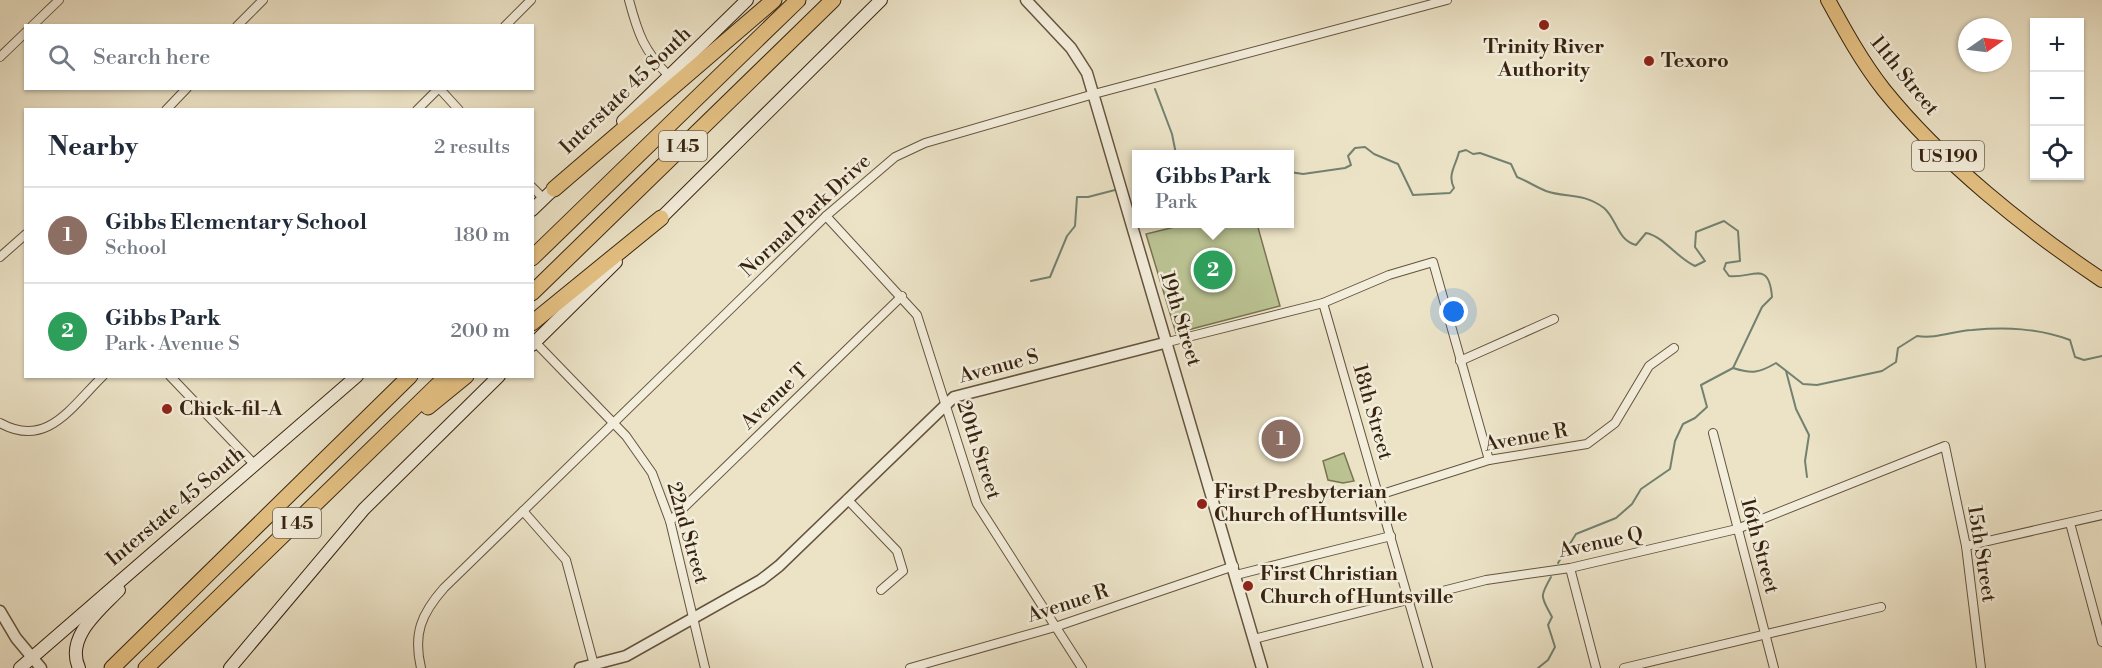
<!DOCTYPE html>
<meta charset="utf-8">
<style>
:root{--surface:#fff;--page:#f2f2f3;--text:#1f2937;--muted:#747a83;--line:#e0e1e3;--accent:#8f2418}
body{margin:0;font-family:"Libre Bodoni",serif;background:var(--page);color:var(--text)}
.controls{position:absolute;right:18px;top:18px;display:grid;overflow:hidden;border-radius:0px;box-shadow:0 2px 4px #0004}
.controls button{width:54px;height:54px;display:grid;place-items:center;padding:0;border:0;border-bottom:2px solid var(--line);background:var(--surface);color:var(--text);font:30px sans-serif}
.compass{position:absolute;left:1958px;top:18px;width:54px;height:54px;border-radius:50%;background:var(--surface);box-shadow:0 2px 4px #0004;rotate:76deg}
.you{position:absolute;left:1454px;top:312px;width:21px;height:21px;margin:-15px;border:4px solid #fff;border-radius:50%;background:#1a73e8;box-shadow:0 0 0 9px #1a73e833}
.badge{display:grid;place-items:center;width:39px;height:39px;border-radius:50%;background:var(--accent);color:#fff;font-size:20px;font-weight:700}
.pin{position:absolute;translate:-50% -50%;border:3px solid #fff;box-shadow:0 2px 6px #0006}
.popup{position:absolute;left:1132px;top:150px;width:162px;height:78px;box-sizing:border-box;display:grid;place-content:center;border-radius:0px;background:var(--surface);filter:drop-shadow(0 2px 4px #0005);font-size:20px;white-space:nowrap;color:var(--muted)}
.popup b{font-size:22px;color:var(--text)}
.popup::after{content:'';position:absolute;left:50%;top:100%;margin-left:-12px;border:12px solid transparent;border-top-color:var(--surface)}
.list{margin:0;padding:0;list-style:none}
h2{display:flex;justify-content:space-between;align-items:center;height:78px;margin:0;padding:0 24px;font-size:26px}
h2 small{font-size:20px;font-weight:400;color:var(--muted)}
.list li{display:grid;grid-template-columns:39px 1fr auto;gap:18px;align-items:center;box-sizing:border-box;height:96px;padding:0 24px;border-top:2px solid var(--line)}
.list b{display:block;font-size:22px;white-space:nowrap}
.list p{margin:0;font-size:20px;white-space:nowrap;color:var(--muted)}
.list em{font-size:20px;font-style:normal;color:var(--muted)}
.icon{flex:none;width:33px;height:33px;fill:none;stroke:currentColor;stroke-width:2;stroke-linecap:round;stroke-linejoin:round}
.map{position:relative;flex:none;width:2102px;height:668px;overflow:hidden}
.search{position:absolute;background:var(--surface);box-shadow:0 2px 4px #0004;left:24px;top:24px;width:510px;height:66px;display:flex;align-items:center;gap:15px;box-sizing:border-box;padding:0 21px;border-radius:0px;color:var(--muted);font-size:22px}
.panel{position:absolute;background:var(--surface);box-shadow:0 2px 4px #0004;left:24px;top:108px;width:510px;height:270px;border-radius:0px}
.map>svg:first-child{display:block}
.green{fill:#bbc393;stroke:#797452;stroke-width:1.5}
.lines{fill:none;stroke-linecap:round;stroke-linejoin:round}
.stream{stroke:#728170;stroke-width:2}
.minor-casing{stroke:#64543e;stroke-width:10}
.tertiary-casing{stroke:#64543e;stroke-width:13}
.secondary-casing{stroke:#372410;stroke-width:14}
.primary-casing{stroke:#372410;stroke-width:16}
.motorway-casing{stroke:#372410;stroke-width:17}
.minor{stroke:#f3eddb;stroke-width:8}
.tertiary{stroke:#f3eddb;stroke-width:10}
.secondary{stroke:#f3eddb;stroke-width:12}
.primary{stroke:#e6c284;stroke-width:14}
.motorway{stroke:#e6c284;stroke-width:15}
.poi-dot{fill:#8f2418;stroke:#f3eddb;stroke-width:2}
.labels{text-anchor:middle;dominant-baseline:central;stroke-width:5;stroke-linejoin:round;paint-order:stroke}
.shield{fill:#f3eddb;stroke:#6f604d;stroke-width:1.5}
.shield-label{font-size:18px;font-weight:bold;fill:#372410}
.poi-label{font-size:20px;font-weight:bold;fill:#372410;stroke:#f3eddb;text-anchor:start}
.street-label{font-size:20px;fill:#372410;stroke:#f3eddb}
</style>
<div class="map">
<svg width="2102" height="668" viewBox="0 0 2102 668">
<rect width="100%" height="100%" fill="#ece3c7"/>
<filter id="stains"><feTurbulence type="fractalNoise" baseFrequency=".00333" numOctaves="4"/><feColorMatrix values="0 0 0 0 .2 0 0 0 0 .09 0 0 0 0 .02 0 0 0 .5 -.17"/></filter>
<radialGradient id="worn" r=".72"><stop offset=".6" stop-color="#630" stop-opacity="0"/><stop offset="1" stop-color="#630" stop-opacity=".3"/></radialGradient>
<!-- green -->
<g class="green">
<path d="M 1187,224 L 1257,224 L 1280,306 L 1176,333 L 1146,234 Z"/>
<path d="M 1344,453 L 1354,481 L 1343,483 L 1328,480 L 1323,461 Z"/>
</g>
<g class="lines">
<!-- stream -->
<g class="stream">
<path d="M 1155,89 L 1172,134 L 1176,154"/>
<path d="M 1290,172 L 1303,174 L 1345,168 L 1351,165 L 1348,156 L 1355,148 L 1365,147 L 1374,154 L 1398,164 L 1413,195 L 1450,193 L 1454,188 C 1447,175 1456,165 1459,152 L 1466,150 L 1473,154 L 1480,153 L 1511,164 L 1517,177 C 1527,181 1536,187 1546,191 C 1565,198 1583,192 1604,208 C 1617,219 1617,240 1636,245 L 1646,233 C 1663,236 1677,258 1695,266 L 1705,261 L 1695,247 L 1696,232 L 1724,221 L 1738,231 L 1740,261 L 1726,263 L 1724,269 L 1729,276 C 1752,279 1769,259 1772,297 L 1762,307 L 1733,368 C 1752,374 1759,373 1776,363 L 1803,384 L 1817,385 L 1882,371 L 1896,362 L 1898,348 L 1917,336 C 1937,339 1953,331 1972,330 C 2006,327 2037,328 2070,340 L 2075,357 L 2084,360 L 2102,356"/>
<path d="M 1031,281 L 1050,277 L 1067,236 L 1075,226 L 1077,197 L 1088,197 L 1115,190"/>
<path d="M 1786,371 L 1796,409 L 1809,435 L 1805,461 L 1807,477"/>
<path d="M 1558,563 L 1576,534 L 1616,518 L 1632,504 L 1641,489 L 1670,469 L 1675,441 L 1683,424 L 1695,418 L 1707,407 L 1701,385 L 1733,368"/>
<path d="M 1538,668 L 1548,660 L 1555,647 L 1548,625 L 1552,617 C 1541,596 1539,598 1551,577"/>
</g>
<!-- minor casing -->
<g class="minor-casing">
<g id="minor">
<path d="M 629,0 C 638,34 644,51 669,76"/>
<path d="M 32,26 L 59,0"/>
<path d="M 237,26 L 263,0"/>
<path d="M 505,26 L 531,0"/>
<path d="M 0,57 L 26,32"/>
<path d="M 439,88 L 459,110"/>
<path d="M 166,110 L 187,88"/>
<path d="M 417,110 L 439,88"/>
<path d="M 532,187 L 544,199"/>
<path d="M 826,216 L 917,315 L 977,504 L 1082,668"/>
<path d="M 0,257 L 26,234"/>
<path d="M 1323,303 L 1428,668"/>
<path d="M 535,342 L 626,436 L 652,473 L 670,521 L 705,668"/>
<path d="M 1168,342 L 1323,303 L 1389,275 L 1433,262 L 1489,460"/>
<path d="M 1460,361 L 1554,319"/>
<path d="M 170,376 L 255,465"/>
<path d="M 0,423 C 47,449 71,407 103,376"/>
<path d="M 1713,433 L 1774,668"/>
<path d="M 1379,495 L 1489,460 L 1587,444 L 1615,423 L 1649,366 L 1674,348"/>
<path d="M 847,499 L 897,551 L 903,571 L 881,590"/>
<path d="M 523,511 L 566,560 L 594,665"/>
<path d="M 670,521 L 902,296"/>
<path d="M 2070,523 L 2102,642"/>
<path d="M 1966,546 L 2102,515"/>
<path d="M 1570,568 L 1596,668"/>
<path d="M 1236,575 L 1391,536"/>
<path d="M 1254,639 L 1486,580 L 1570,568 L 1737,529 L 1945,446 L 1966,546 L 1981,668"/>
<path d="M 421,668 C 413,634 421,614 444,588 L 826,216 L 895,157 L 925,143 L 1094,94 L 1447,0"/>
<path d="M 910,668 L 1055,627 L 1234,566"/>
<path d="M 1624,668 L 1881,607"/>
</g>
</g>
<!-- tertiary casing -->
<g class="tertiary-casing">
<g id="tertiary">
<path d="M 1026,0 L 1071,48 L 1087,73 L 1262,668"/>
<path d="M 0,611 L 16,638 L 41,668"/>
<path d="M 580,668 L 626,656 L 761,580 L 779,566 L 954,397 L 1168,342"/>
</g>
</g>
<!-- secondary casing -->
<g class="secondary-casing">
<g id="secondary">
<path d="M 623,121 L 747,0"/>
<path d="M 532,210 L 559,184"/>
<path d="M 656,223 L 881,0"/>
<path d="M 532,345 L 616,262"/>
<path d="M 20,668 L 357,376"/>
<path d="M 79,668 C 65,637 100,610 119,590"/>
<path d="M 230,668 L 364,509 L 499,376"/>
</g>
</g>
<!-- primary casing -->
<g class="primary-casing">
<path id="primary" d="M 1828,0 C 1845,31 1862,62 1884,90 C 1942,162 2026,229 2102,280"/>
</g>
<!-- motorway casing -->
<g class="motorway-casing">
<g id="motorway">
<path d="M 554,189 L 774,0"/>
<path d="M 532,258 L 798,0"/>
<path d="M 532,293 L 833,0"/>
<path d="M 532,323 L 661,218"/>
<path d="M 428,407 L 466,376"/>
<path d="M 112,668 L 410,376"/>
<path d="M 146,668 L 447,376"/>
</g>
</g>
<!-- minor -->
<use href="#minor" class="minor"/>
<!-- tertiary -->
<use href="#tertiary" class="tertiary"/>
<!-- secondary -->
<use href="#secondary" class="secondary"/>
<!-- primary -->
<use href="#primary" class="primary"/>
<!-- motorway -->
<use href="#motorway" class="motorway"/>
</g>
<!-- markers -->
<g class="poi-dot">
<circle cx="1544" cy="25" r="6"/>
<circle cx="1649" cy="61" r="6"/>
<circle cx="167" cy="409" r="6"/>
<circle cx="1202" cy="504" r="6"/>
<circle cx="1248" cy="586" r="6"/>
</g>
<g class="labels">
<!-- shield labels -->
<g class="shield">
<rect x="659" y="131" width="48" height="30" rx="4.5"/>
<rect x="1912" y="141" width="72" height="30" rx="4.5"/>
<rect x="273" y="508" width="48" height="30" rx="4.5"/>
</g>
<g class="shield-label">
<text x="683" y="146">I 45</text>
<text x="1948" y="156">US 190</text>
<text x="297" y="523">I 45</text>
</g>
<!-- poi labels -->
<g class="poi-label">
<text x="1544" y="47" text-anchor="middle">Trinity River<tspan x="1544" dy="23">Authority</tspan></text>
<text x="1661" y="61">Texoro</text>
<text x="179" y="409">Chick-fil-A</text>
<text x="1214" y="492">First Presbyterian<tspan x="1214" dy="23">Church of Huntsville</tspan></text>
<text x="1260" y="574">First Christian<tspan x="1260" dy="23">Church of Huntsville</tspan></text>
</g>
<!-- street labels -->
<g class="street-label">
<text transform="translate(1904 76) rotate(51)">11th Street</text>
<text transform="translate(626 91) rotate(-44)">Interstate 45 South</text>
<text transform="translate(806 216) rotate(-43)">Normal Park Drive</text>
<text transform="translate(1180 319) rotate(73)">19th Street</text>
<text transform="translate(999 367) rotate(-15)">Avenue S</text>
<text transform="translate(775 397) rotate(-44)">Avenue T</text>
<text transform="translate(1372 412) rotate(74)">18th Street</text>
<text transform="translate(1526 438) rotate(-10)">Avenue R</text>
<text transform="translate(978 450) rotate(72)">20th Street</text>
<text transform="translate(176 507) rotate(-40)">Interstate 45 South</text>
<text transform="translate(687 533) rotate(74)">22nd Street</text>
<text transform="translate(1601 543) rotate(-12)">Avenue Q</text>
<text transform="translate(1759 546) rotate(75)">16th Street</text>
<text transform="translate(1981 554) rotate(81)">15th Street</text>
<text transform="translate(1068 604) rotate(-18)">Avenue R</text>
</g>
</g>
<rect width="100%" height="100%" filter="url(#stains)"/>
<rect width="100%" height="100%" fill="url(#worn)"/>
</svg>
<div class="controls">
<button>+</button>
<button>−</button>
<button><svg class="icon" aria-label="locate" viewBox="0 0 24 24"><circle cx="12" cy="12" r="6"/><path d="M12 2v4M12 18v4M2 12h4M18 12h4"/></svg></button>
</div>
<svg class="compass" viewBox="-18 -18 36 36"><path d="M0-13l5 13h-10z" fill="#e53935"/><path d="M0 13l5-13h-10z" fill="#747a83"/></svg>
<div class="you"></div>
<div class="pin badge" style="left:1281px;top:439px;background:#8d6e63">1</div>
<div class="pin badge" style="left:1213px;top:270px;background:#2e9e5b">2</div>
<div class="popup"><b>Gibbs Park</b>Park</div>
<div class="search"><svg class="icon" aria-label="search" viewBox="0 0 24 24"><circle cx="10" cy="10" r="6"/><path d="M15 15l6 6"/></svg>Search here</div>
<section class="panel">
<h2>Nearby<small>2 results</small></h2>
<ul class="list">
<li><span class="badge" style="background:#8d6e63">1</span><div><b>Gibbs Elementary School</b><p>School</p></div><em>180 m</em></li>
<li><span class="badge" style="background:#2e9e5b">2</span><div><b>Gibbs Park</b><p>Park · Avenue S</p></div><em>200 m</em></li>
</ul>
</section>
</div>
